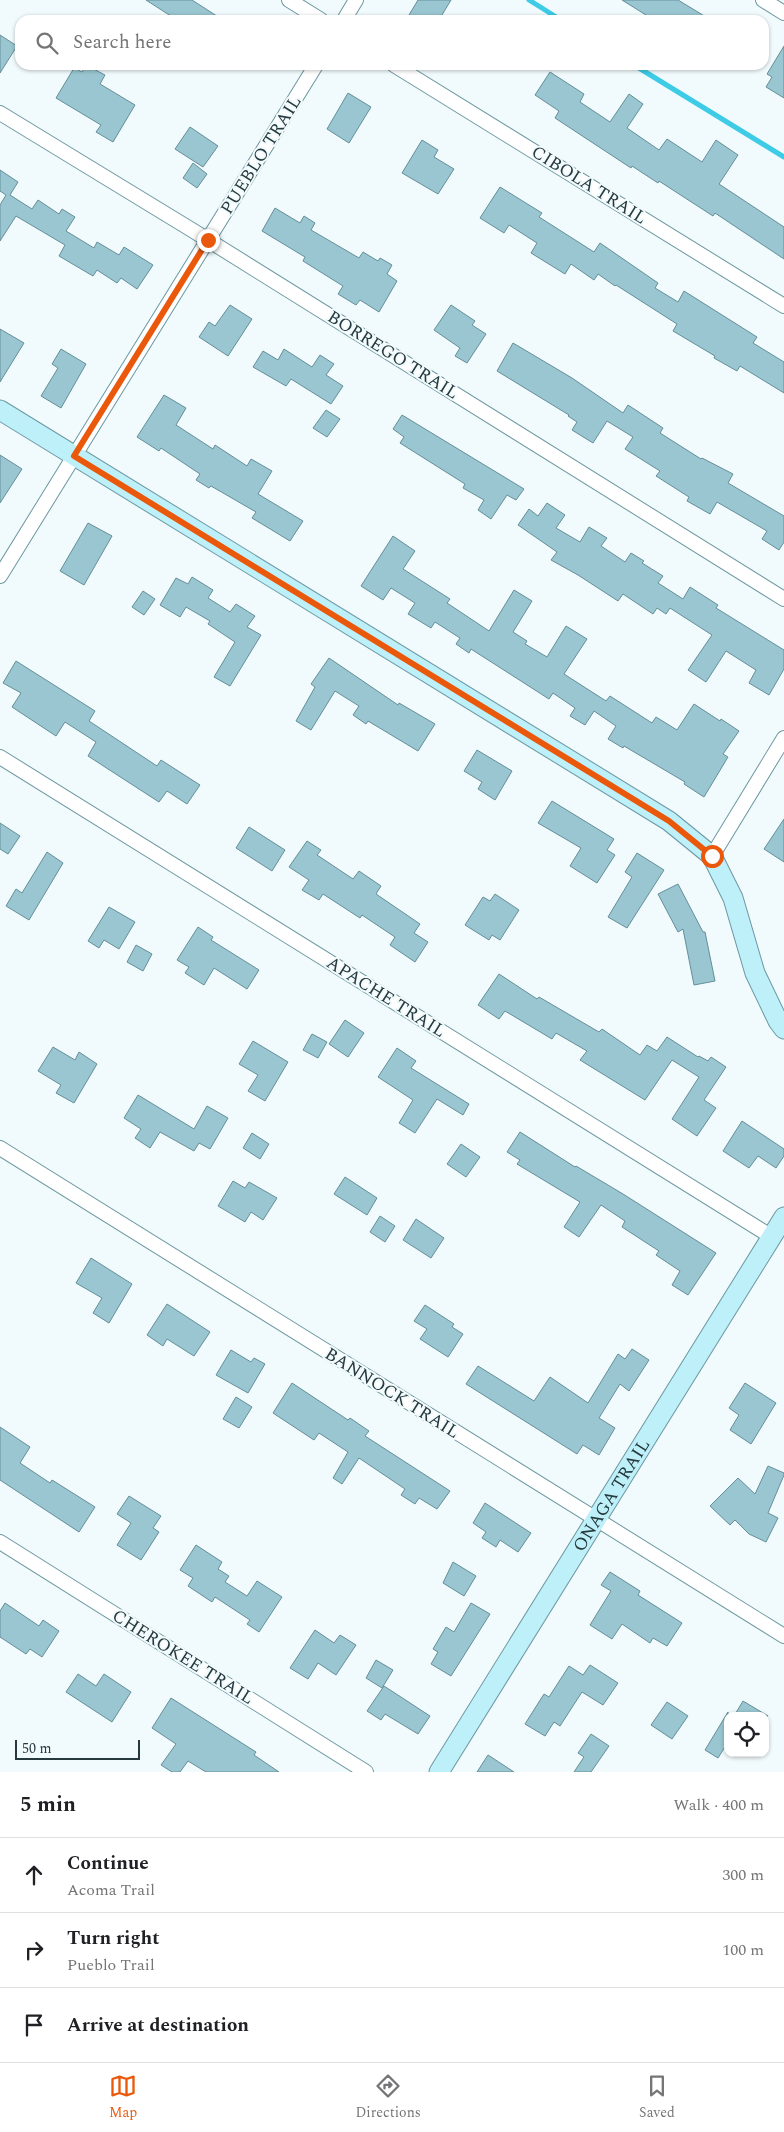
<!DOCTYPE html>
<meta charset="utf-8">
<style>
:root{--surface:#fff;--page:#f2f2f2;--text:#202124;--muted:#757577;--line:#e0e0e0;--accent:#ea580c}
body{margin:0;font-family:Spectral,serif;background:var(--page);color:var(--text)}
.controls{position:absolute;right:15px;bottom:15px;display:grid;overflow:hidden;border-radius:10px;box-shadow:0 1px 4px #0004}
.controls button{width:45px;height:45px;display:grid;place-items:center;padding:0;border:0;border-bottom:1px solid var(--line);background:var(--surface);color:var(--text);font:25px sans-serif}
.scale{position:absolute;left:15px;bottom:12px;width:125px;box-sizing:border-box;padding-left:5px;border:2px solid #26393d;border-top:0;font-size:14px;line-height:18px;white-space:nowrap;color:#26393d;-webkit-text-stroke:4px #f1fafc;paint-order:stroke}
.stop{position:absolute;width:15px;height:15px;margin:-11px;border:4px solid #ea580c;border-radius:50%;background:#fff}
.stop.end{background:#ea580c;border-color:#fff;box-shadow:0 1px 5px #0008}
.list{margin:0;padding:0;list-style:none}
h2{display:flex;justify-content:space-between;align-items:center;height:65px;margin:0;padding:0 20px;font-size:21px}
h2 small{font-size:16px;font-weight:400;color:var(--muted)}
.list li{display:grid;grid-template-columns:32px 1fr auto;gap:15px;align-items:center;box-sizing:border-box;height:75px;padding:0 20px;border-top:1px solid var(--line)}
.list b{display:block;font-size:19px;white-space:nowrap}
.list p{margin:0;font-size:16px;white-space:nowrap;color:var(--muted)}
.list em{font-size:16px;font-style:normal;color:var(--muted)}
.icon{flex:none;width:28px;height:28px;fill:none;stroke:currentColor;stroke-width:2;stroke-linecap:round;stroke-linejoin:round}
.map{position:relative;flex:none;width:784px;height:1772px;overflow:hidden}
.search{position:absolute;background:var(--surface);box-shadow:0 1px 4px #0004;left:15px;right:15px;top:15px;height:55px;display:flex;align-items:center;gap:12px;box-sizing:border-box;padding:0 18px;border-radius:15px;color:var(--muted);font-size:19px}
.sheet{height:290px;background:var(--surface)}
nav{display:flex;justify-content:space-around;align-items:center;box-sizing:border-box;height:70px;border-top:1px solid var(--line);background:var(--surface);font-size:14px;color:var(--muted)}
nav a{display:grid;justify-items:center;gap:2px}
nav .on{color:var(--accent)}
.map>svg:first-child{display:block}
.lines{fill:none;stroke-linecap:round;stroke-linejoin:round}
.stream{stroke:#3dcbe5;stroke-width:5}
.building{fill:#99c6d0;stroke:#648f99}
.street-casing{stroke:#6c98a2;stroke-width:16}
.secondary-casing{stroke:#6c98a2;stroke-width:21}
.street{stroke:#fff;stroke-width:14}
.secondary{stroke:#bef0f9;stroke-width:19}
.route{stroke:#ea580c;stroke-width:6}
.labels{text-anchor:middle;dominant-baseline:central;stroke-width:4;stroke-linejoin:round;paint-order:stroke}
.street-label{font-size:18px;fill:#26393d;stroke:#f1fafc}
</style>
<div class="map">
<svg width="784" height="1772" viewBox="0 0 784 1772">
<rect width="100%" height="100%" fill="#f1fafc"/>
<g class="lines">
<!-- stream -->
<g class="stream">
<path d="M 529,0 L 561,20"/>
<path d="M 634,65 L 784,157"/>
</g>
</g>
<!-- building -->
<g class="building">
<path d="M 146,0 L 192,0 L 223,20 L 177,20 Z"/>
<path d="M 418,0 L 451,0 L 439,20 L 406,20 Z"/>
<path d="M 622,0 L 678,0 L 711,20 L 654,20 Z"/>
<path d="M 0,35 L 17,46 L 0,73 Z"/>
<path d="M 784,46 L 784,98 L 766,87 L 772,77 L 767,74 Z"/>
<path d="M 86,65 L 105,75 L 100,84 L 135,105 L 113,142 L 96,132 L 101,125 L 56,98 L 74,68 L 82,72 Z"/>
<path d="M 550,72 L 584,94 L 580,102 L 610,122 L 629,94 L 643,104 L 627,128 L 659,150 L 667,139 L 702,162 L 716,140 L 738,155 L 719,184 L 784,227 L 784,259 L 715,213 L 713,216 L 659,181 L 658,183 L 632,166 L 631,168 L 555,118 L 559,111 L 535,95 Z"/>
<path d="M 348,93 L 371,107 L 349,143 L 327,129 Z"/>
<path d="M 190,127 L 218,146 L 203,167 L 175,149 Z"/>
<path d="M 422,140 L 438,150 L 434,157 L 454,169 L 438,194 L 402,173 Z"/>
<path d="M 193,163 L 207,174 L 197,188 L 183,178 Z"/>
<path d="M 0,170 L 18,182 L 10,195 L 32,209 L 38,200 L 59,214 L 62,209 L 75,217 L 66,231 L 94,248 L 97,242 L 119,255 L 124,247 L 153,265 L 137,289 L 121,278 L 117,283 L 97,270 L 93,276 L 59,256 L 65,245 L 16,216 L 0,241 L 0,205 L 6,195 L 0,191 Z"/>
<path d="M 500,187 L 542,213 L 539,217 L 594,252 L 600,243 L 658,283 L 655,288 L 678,302 L 684,291 L 757,337 L 753,343 L 784,362 L 784,393 L 740,366 L 737,371 L 714,358 L 715,356 L 673,331 L 677,324 L 616,285 L 615,286 L 598,274 L 594,280 L 571,264 L 565,274 L 531,253 L 537,243 L 509,225 L 504,233 L 480,218 Z"/>
<path d="M 275,208 L 300,223 L 304,216 L 315,223 L 311,230 L 359,258 L 363,252 L 378,261 L 380,258 L 392,265 L 387,274 L 397,281 L 379,312 L 360,300 L 356,305 L 338,294 L 343,286 L 303,261 L 305,257 L 262,231 Z"/>
<path d="M 230,305 L 252,319 L 228,356 L 199,337 L 209,322 L 215,326 Z"/>
<path d="M 451,305 L 475,321 L 472,325 L 486,334 L 467,363 L 455,356 L 460,348 L 434,330 Z"/>
<path d="M 0,329 L 24,343 L 0,382 Z"/>
<path d="M 513,343 L 572,378 L 623,413 L 628,405 L 663,428 L 660,433 L 701,459 L 702,458 L 733,474 L 728,483 L 784,516 L 784,542 L 779,550 L 762,539 L 767,531 L 717,502 L 710,514 L 687,501 L 689,497 L 656,476 L 660,471 L 625,449 L 633,437 L 607,421 L 593,443 L 572,430 L 577,422 L 568,416 L 569,415 L 497,371 Z"/>
<path d="M 61,349 L 86,364 L 61,408 L 41,396 L 58,368 L 52,364 Z"/>
<path d="M 284,349 L 312,367 L 320,355 L 334,364 L 326,375 L 343,386 L 331,404 L 291,379 L 286,386 L 253,367 L 263,351 L 278,360 Z"/>
<path d="M 164,395 L 186,408 L 176,425 L 213,449 L 215,445 L 247,466 L 251,459 L 272,471 L 258,494 L 303,521 L 290,541 L 252,518 L 256,512 L 211,486 L 209,488 L 196,480 L 200,474 L 161,448 L 159,451 L 137,437 Z"/>
<path d="M 326,410 L 340,419 L 327,437 L 313,428 Z"/>
<path d="M 402,415 L 524,489 L 516,500 L 507,495 L 491,519 L 478,510 L 484,500 L 463,488 L 465,484 L 400,443 L 404,437 L 393,429 Z"/>
<path d="M 0,455 L 22,469 L 0,503 Z"/>
<path d="M 547,503 L 565,515 L 556,528 L 580,542 L 589,527 L 607,538 L 601,546 L 625,562 L 631,553 L 644,561 L 642,563 L 663,576 L 658,583 L 683,599 L 690,587 L 718,605 L 716,608 L 784,650 L 784,669 L 769,695 L 749,683 L 756,670 L 726,651 L 706,682 L 688,670 L 712,635 L 670,608 L 666,614 L 657,608 L 653,614 L 623,594 L 618,601 L 578,575 L 551,560 L 557,552 L 518,525 L 529,509 L 538,516 Z"/>
<path d="M 88,523 L 112,536 L 84,585 L 60,571 Z"/>
<path d="M 393,536 L 415,551 L 403,569 L 450,599 L 447,603 L 489,631 L 514,590 L 532,601 L 513,632 L 527,641 L 525,644 L 547,657 L 566,626 L 587,639 L 564,674 L 606,701 L 610,696 L 652,723 L 656,717 L 677,730 L 694,704 L 720,721 L 721,719 L 739,731 L 723,754 L 728,757 L 704,797 L 684,784 L 685,782 L 624,746 L 623,748 L 608,739 L 616,726 L 594,711 L 585,725 L 570,716 L 575,708 L 553,693 L 549,699 L 471,649 L 469,653 L 456,644 L 460,638 L 435,622 L 431,628 L 408,614 L 415,603 L 391,588 L 383,600 L 361,586 Z"/>
<path d="M 192,577 L 213,590 L 208,598 L 230,612 L 236,604 L 255,616 L 247,627 L 261,635 L 230,686 L 214,677 L 235,642 L 208,624 L 210,621 L 186,607 L 180,617 L 160,605 L 176,578 L 188,584 Z"/>
<path d="M 143,591 L 155,599 L 144,615 L 132,607 Z"/>
<path d="M 329,658 L 398,705 L 399,703 L 435,724 L 418,751 L 368,721 L 366,724 L 353,715 L 359,706 L 335,691 L 311,730 L 296,721 L 315,687 L 311,684 Z"/>
<path d="M 16,661 L 95,711 L 89,721 L 157,766 L 161,760 L 200,785 L 187,804 L 167,791 L 159,802 L 88,756 L 96,742 L 65,722 L 56,736 L 12,707 L 21,693 L 3,683 Z"/>
<path d="M 477,750 L 512,771 L 495,800 L 478,789 L 482,782 L 464,771 Z"/>
<path d="M 552,801 L 614,839 L 607,850 L 615,855 L 597,883 L 570,866 L 581,848 L 538,823 Z"/>
<path d="M 784,819 L 784,862 L 764,849 Z"/>
<path d="M 0,823 L 20,836 L 8,854 L 0,849 Z"/>
<path d="M 249,827 L 285,850 L 272,871 L 236,848 Z"/>
<path d="M 307,841 L 321,850 L 317,855 L 353,879 L 359,871 L 381,886 L 376,894 L 420,924 L 414,933 L 428,942 L 415,962 L 390,945 L 395,937 L 362,915 L 360,918 L 323,894 L 319,900 L 302,890 L 309,880 L 289,867 Z"/>
<path d="M 47,852 L 63,863 L 29,920 L 6,906 L 16,889 L 22,893 Z"/>
<path d="M 637,853 L 664,870 L 627,928 L 608,917 L 632,877 L 625,872 Z"/>
<path d="M 678,884 L 703,932 L 705,932 L 715,981 L 694,985 L 683,929 L 678,932 L 658,894 Z"/>
<path d="M 495,894 L 519,910 L 500,940 L 492,935 L 489,940 L 465,925 L 483,897 L 490,901 Z"/>
<path d="M 109,907 L 135,922 L 119,949 L 104,940 L 99,948 L 88,941 Z"/>
<path d="M 198,927 L 213,937 L 211,940 L 259,970 L 247,989 L 214,968 L 204,985 L 185,973 L 189,967 L 177,960 Z"/>
<path d="M 136,945 L 152,954 L 143,971 L 127,962 Z"/>
<path d="M 499,974 L 537,999 L 539,997 L 599,1032 L 602,1029 L 640,1055 L 647,1045 L 657,1051 L 667,1037 L 698,1057 L 699,1056 L 708,1061 L 711,1057 L 726,1067 L 704,1100 L 716,1108 L 697,1136 L 672,1119 L 699,1077 L 672,1060 L 645,1100 L 580,1060 L 587,1051 L 556,1033 L 552,1039 L 505,1011 L 499,1019 L 478,1005 Z"/>
<path d="M 345,1020 L 364,1033 L 348,1057 L 329,1044 Z"/>
<path d="M 312,1034 L 327,1042 L 318,1058 L 303,1050 Z"/>
<path d="M 253,1041 L 288,1062 L 265,1101 L 248,1091 L 258,1075 L 239,1064 Z"/>
<path d="M 53,1047 L 75,1060 L 79,1052 L 97,1064 L 74,1103 L 56,1093 L 61,1085 L 38,1071 Z"/>
<path d="M 397,1048 L 416,1061 L 411,1068 L 469,1104 L 463,1115 L 437,1099 L 415,1133 L 399,1123 L 413,1100 L 378,1077 Z"/>
<path d="M 138,1095 L 194,1129 L 207,1106 L 228,1118 L 210,1149 L 199,1143 L 194,1151 L 160,1132 L 150,1148 L 135,1138 L 141,1129 L 124,1118 Z"/>
<path d="M 742,1121 L 784,1149 L 784,1156 L 776,1168 L 758,1156 L 749,1168 L 723,1151 Z"/>
<path d="M 520,1132 L 575,1167 L 576,1166 L 623,1194 L 716,1253 L 688,1295 L 672,1285 L 680,1271 L 656,1255 L 659,1251 L 622,1227 L 625,1221 L 601,1205 L 579,1237 L 564,1227 L 580,1202 L 517,1164 L 520,1160 L 507,1152 Z"/>
<path d="M 252,1133 L 269,1144 L 260,1159 L 243,1148 Z"/>
<path d="M 461,1144 L 480,1157 L 466,1177 L 447,1164 Z"/>
<path d="M 345,1177 L 377,1198 L 367,1215 L 334,1194 Z"/>
<path d="M 233,1181 L 245,1188 L 249,1182 L 277,1198 L 263,1220 L 251,1212 L 245,1222 L 218,1206 Z"/>
<path d="M 380,1216 L 395,1226 L 385,1242 L 370,1232 Z"/>
<path d="M 416,1219 L 444,1238 L 431,1258 L 403,1240 Z"/>
<path d="M 91,1258 L 132,1284 L 109,1323 L 93,1313 L 102,1298 L 76,1283 Z"/>
<path d="M 167,1304 L 210,1332 L 194,1356 L 167,1339 L 163,1346 L 147,1335 Z"/>
<path d="M 425,1305 L 454,1324 L 452,1327 L 463,1334 L 448,1357 L 420,1339 L 427,1329 L 414,1321 Z"/>
<path d="M 632,1349 L 649,1360 L 629,1391 L 620,1384 L 599,1418 L 615,1428 L 599,1455 L 583,1445 L 577,1454 L 466,1384 L 478,1366 L 534,1401 L 550,1377 L 588,1403 L 618,1354 L 625,1359 Z"/>
<path d="M 231,1350 L 251,1362 L 254,1358 L 265,1364 L 248,1393 L 216,1375 Z"/>
<path d="M 292,1383 L 348,1420 L 350,1418 L 369,1431 L 365,1436 L 450,1491 L 437,1509 L 419,1498 L 415,1504 L 401,1495 L 405,1489 L 359,1458 L 342,1484 L 333,1478 L 348,1452 L 319,1433 L 314,1440 L 273,1413 Z"/>
<path d="M 745,1383 L 776,1403 L 751,1444 L 730,1430 L 739,1415 L 729,1408 Z"/>
<path d="M 236,1397 L 252,1407 L 239,1428 L 223,1419 Z"/>
<path d="M 0,1427 L 30,1447 L 20,1463 L 50,1483 L 52,1480 L 95,1507 L 79,1532 L 0,1480 Z"/>
<path d="M 768,1466 L 784,1473 L 784,1475 L 768,1513 L 778,1518 L 766,1542 L 749,1534 L 735,1520 L 730,1525 L 710,1506 L 738,1478 L 755,1494 Z"/>
<path d="M 129,1496 L 161,1516 L 153,1528 L 159,1532 L 141,1560 L 117,1545 L 131,1523 L 117,1514 Z"/>
<path d="M 485,1503 L 531,1533 L 518,1552 L 500,1540 L 496,1547 L 482,1538 L 486,1532 L 473,1523 Z"/>
<path d="M 196,1545 L 222,1562 L 218,1569 L 229,1576 L 225,1582 L 247,1596 L 257,1581 L 282,1597 L 259,1632 L 247,1624 L 250,1620 L 215,1597 L 212,1602 L 188,1586 L 193,1578 L 180,1570 Z"/>
<path d="M 453,1562 L 476,1576 L 464,1596 L 443,1583 Z"/>
<path d="M 610,1572 L 640,1591 L 638,1595 L 682,1623 L 667,1646 L 653,1638 L 650,1643 L 622,1624 L 612,1639 L 590,1625 L 611,1591 L 601,1585 Z"/>
<path d="M 5,1603 L 39,1626 L 43,1620 L 59,1631 L 42,1657 L 30,1649 L 26,1654 L 0,1637 L 0,1611 Z"/>
<path d="M 471,1603 L 490,1614 L 451,1676 L 431,1664 L 438,1652 L 433,1649 L 446,1627 L 454,1632 Z"/>
<path d="M 315,1630 L 334,1643 L 340,1635 L 356,1645 L 336,1675 L 318,1663 L 308,1679 L 290,1668 Z"/>
<path d="M 376,1660 L 393,1670 L 382,1688 L 366,1678 Z"/>
<path d="M 590,1665 L 618,1683 L 603,1705 L 582,1692 L 560,1726 L 554,1722 L 545,1736 L 525,1724 L 544,1694 L 549,1697 L 569,1666 L 583,1675 Z"/>
<path d="M 78,1674 L 96,1686 L 104,1674 L 131,1692 L 112,1722 L 66,1692 Z"/>
<path d="M 384,1686 L 430,1716 L 418,1734 L 385,1714 L 381,1720 L 367,1711 Z"/>
<path d="M 171,1698 L 256,1752 L 254,1755 L 279,1772 L 206,1772 L 188,1761 L 180,1772 L 172,1772 L 161,1765 L 176,1744 L 152,1728 Z"/>
<path d="M 743,1701 L 768,1716 L 734,1716 Z"/>
<path d="M 667,1702 L 688,1716 L 672,1739 L 651,1725 Z"/>
<path d="M 728,1712 L 728,1742 L 718,1758 L 705,1750 Z"/>
<path d="M 591,1734 L 609,1746 L 591,1772 L 574,1772 L 584,1757 L 578,1753 Z"/>
<path d="M 488,1755 L 514,1772 L 477,1772 Z"/>
</g>
<g class="lines">
<!-- street casing -->
<g class="street-casing">
<g id="street">
<path d="M 289,0 L 321,20"/>
<path d="M 763,0 L 784,13"/>
<path d="M 344,20 L 356,0"/>
<path d="M 394,65 L 784,306"/>
<path d="M 0,113 L 192,230 L 784,599"/>
<path d="M 0,576 L 316,65"/>
<path d="M 0,757 L 772,1237"/>
<path d="M 712,856 L 784,738"/>
<path d="M 0,1148 L 784,1636"/>
<path d="M 0,1542 L 366,1772"/>
</g>
</g>
<!-- secondary casing -->
<g class="secondary-casing">
<g id="secondary">
<path d="M 0,410 L 669,821 L 712,856 L 733,898 L 755,973 L 778,1021 L 784,1029"/>
<path id="s1" d="M 439,1772 L 784,1217"/>
</g>
</g>
<!-- street -->
<use href="#street" class="street"/>
<!-- secondary -->
<use href="#secondary" class="secondary"/>
</g>
<g class="lines">
<!-- route -->
<path class="route" d="M 208,240 L 74,456 L 669,821 L 712,856"/>
</g>
<g class="labels">
<!-- street labels -->
<g class="street-label">
<text transform="translate(261 155) rotate(-58)">PUEBLO TRAIL</text>
<text transform="translate(589 185) rotate(32)">CIBOLA TRAIL</text>
<text transform="translate(393 355) rotate(32)">BORREGO TRAIL</text>
<text transform="translate(386 997) rotate(32)">APACHE TRAIL</text>
<text transform="translate(392 1393) rotate(32)">BANNOCK TRAIL</text>
<text stroke="none"><textPath href="#s1" startOffset="326">ONAGA TRAIL</textPath></text>
<text transform="translate(183 1657) rotate(32)">CHEROKEE TRAIL</text>
</g>
</g>
</svg>
<div class="controls">
<button><svg class="icon" aria-label="locate" viewBox="0 0 24 24"><circle cx="12" cy="12" r="6"/><path d="M12 2v4M12 18v4M2 12h4M18 12h4"/></svg></button>
</div>
<div class="scale">50 m</div>
<div class="stop" style="left:712px;top:856px"></div>
<div class="stop end" style="left:208px;top:240px"></div>
<div class="search"><svg class="icon" aria-label="search" viewBox="0 0 24 24"><circle cx="10" cy="10" r="6"/><path d="M15 15l6 6"/></svg>Search here</div>
</div>
<section class="sheet">
<h2>5 min<small>Walk · 400 m</small></h2>
<ul class="list">
<li><svg class="icon" aria-label="ahead" viewBox="0 0 24 24"><path d="M12 20V5M6 11l6-6 6 6"/></svg><div><b>Continue</b><p>Acoma Trail</p></div><em>300 m</em></li>
<li><svg class="icon" aria-label="right" viewBox="0 0 24 24"><path d="M7 20v-9h11M14 6l5 5-5 5"/></svg><div><b>Turn right</b><p>Pueblo Trail</p></div><em>100 m</em></li>
<li><svg class="icon" aria-label="arrive" viewBox="0 0 24 24"><path d="M6 21V4h12l-3 4 3 4H6"/></svg><div><b>Arrive at destination</b></div></li>
</ul>
</section>
<nav>
<a class="on"><svg class="icon" aria-label="map" viewBox="0 0 24 24"><path d="M3 6l6-2 6 2 6-2v14l-6 2-6-2-6 2zM9 4v14M15 6v14"/></svg>Map</a>
<a><svg class="icon" aria-label="directions" viewBox="0 0 24 24"><path d="M12 3l9 9-9 9-9-9zM9 14v-3h6M13 9l2 2-2 2"/></svg>Directions</a>
<a><svg class="icon" aria-label="saved" viewBox="0 0 24 24"><path d="M7 4h10v16l-5-4-5 4z"/></svg>Saved</a>
</nav>
